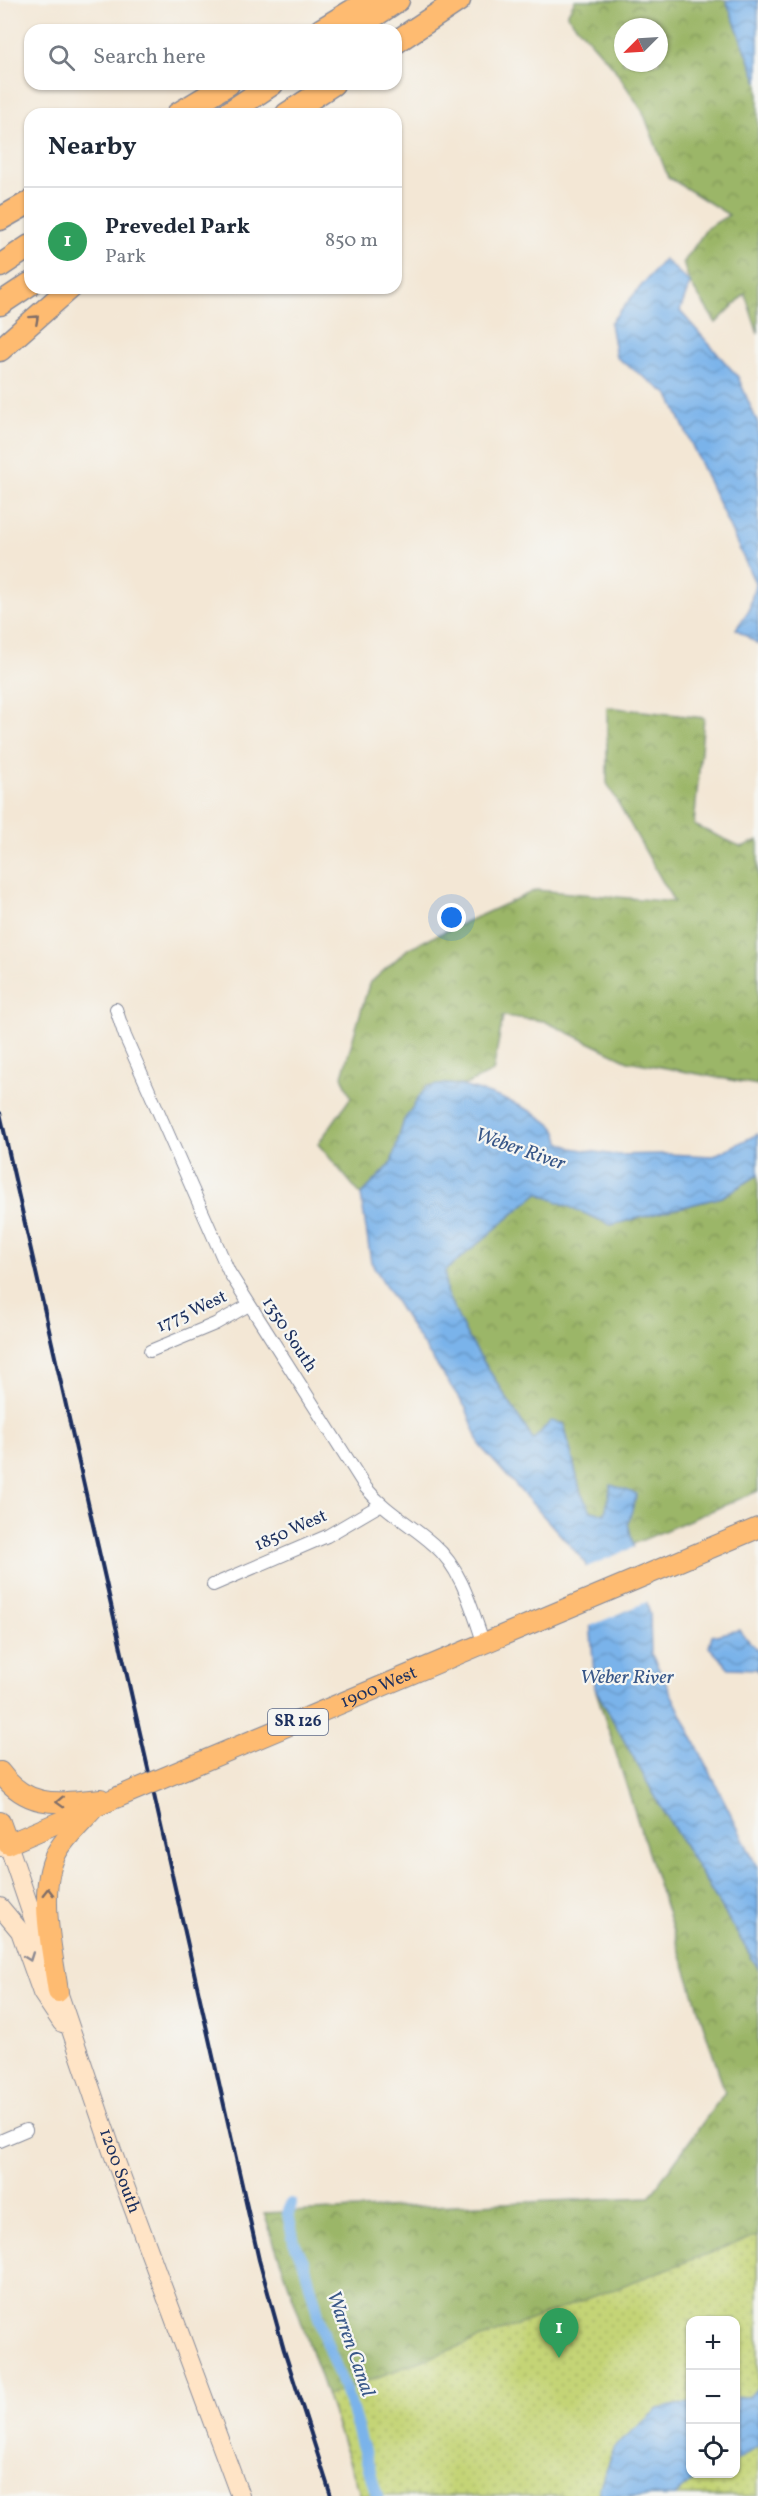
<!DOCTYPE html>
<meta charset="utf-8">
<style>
:root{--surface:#fff;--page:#f6f6f7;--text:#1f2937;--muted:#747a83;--line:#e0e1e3;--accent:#0f766e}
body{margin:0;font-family:Vollkorn,serif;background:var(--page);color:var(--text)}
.controls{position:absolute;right:18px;bottom:18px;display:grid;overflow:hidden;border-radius:12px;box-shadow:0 2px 4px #0004}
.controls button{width:54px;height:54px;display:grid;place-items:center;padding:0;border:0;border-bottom:2px solid var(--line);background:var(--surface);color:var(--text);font:30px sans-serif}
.compass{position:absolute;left:614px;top:18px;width:54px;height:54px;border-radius:50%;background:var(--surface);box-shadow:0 2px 4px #0004;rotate:246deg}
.you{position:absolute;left:452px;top:918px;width:21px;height:21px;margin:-15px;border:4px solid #fff;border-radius:50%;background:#1a73e8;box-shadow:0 0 0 9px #1a73e833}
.badge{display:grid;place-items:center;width:39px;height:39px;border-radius:50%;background:var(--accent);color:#fff;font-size:20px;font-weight:700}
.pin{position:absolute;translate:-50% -50px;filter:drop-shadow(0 2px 3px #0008)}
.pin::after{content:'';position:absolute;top:32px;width:21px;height:18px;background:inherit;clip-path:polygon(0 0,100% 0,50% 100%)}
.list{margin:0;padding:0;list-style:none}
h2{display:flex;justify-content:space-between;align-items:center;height:78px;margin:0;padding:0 24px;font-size:26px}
h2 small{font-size:20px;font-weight:400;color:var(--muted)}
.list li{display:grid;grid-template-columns:39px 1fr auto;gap:18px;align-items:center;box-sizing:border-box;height:108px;padding:0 24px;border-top:2px solid var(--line)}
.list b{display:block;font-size:22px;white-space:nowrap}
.list p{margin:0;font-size:20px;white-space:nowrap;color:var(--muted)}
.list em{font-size:20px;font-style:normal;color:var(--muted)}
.icon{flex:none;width:33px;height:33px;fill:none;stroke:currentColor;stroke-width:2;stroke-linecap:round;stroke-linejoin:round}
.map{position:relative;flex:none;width:758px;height:2496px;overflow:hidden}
.search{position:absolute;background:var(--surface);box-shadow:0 2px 4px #0004;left:24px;top:24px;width:378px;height:66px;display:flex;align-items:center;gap:15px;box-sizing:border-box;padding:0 21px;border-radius:18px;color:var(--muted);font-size:22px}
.panel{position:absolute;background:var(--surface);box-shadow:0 2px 4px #0004;left:24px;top:108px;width:378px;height:186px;border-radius:18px}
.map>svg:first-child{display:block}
.forest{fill:url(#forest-crowns);stroke:#5b7262;stroke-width:1.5;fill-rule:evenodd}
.park{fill:url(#park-dots);stroke:#70826a;stroke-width:1.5;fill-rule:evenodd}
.water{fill:url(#water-waves);stroke:#4a71a4;stroke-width:1.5}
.pier{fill:#f3e7d5}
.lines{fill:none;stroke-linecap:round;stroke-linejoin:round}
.canal{stroke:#7ab3ea;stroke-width:12}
.minor-casing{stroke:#878b9a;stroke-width:14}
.secondary-casing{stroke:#878b9a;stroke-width:20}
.primary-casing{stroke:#878b9a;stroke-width:22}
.motorway-casing{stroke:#878b9a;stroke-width:25}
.minor{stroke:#fff;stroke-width:12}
.secondary{stroke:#ffe4c6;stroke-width:18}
.primary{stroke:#febb71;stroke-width:20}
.motorway{stroke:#febb71;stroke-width:22}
.rail{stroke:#1b2f5e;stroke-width:4}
.primary-bridge-casing{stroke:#878b9a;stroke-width:22;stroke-linecap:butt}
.primary-bridge{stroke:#febb71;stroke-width:20}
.oneway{stroke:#816e67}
.oneway2{stroke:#8d8a92}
.labels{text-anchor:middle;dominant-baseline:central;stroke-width:4.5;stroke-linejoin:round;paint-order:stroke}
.shield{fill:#f6f6f2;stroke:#5d6b8a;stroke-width:1.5}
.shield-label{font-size:16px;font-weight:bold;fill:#1b2f5e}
.street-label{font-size:18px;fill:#1b2f5e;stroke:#f6f6f2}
.water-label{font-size:20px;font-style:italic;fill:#385788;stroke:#f6f6f2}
</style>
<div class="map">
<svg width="758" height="2496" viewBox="0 0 758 2496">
<defs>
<pattern id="forest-crowns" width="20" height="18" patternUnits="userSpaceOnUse" patternTransform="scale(1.5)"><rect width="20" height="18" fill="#9bb667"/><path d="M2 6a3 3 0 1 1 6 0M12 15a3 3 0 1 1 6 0" fill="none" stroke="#7e9458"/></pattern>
<pattern id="park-dots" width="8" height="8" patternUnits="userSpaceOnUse" patternTransform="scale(1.5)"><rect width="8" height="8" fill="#c4d476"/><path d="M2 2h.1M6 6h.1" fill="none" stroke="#a8b668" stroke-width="1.8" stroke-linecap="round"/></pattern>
<pattern id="water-waves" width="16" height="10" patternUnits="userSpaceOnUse" patternTransform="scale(1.5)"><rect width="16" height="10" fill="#7ab3ea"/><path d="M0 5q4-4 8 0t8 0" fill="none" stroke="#6392c1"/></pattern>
</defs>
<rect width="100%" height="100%" fill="#f6f6f2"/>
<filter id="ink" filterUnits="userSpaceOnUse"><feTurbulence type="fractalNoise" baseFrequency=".0167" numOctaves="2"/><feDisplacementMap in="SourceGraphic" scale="12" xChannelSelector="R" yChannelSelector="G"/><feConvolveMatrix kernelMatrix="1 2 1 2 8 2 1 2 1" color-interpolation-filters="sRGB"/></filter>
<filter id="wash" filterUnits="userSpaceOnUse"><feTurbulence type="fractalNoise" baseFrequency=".008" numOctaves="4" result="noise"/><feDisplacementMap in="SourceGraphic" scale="24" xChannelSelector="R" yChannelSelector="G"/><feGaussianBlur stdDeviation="1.35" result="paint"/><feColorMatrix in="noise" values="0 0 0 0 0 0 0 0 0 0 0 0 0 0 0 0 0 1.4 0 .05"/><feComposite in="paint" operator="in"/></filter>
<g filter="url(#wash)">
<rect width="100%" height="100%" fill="#f3e7d5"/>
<!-- forest -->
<g class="forest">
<path d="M 575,0 L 726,0 L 758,82 L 758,334 L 745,294 L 716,323 L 690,283 L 683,263 L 707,228 L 729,215 L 668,177 L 643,112 L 614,68 L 567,15 ZM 623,27 L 659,27 L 659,63 L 623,63 Z"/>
<path d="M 607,707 L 704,718 L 694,825 L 742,847 L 758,840 L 758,1085 L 628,1061 L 544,1021 L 503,1016 L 493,1072 L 465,1085 L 445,1084 L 404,1120 L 391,1164 L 361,1195 L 318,1144 L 351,1097 L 342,1076 L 369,984 L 409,948 L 536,890 L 674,902 L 607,783 Z"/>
<path d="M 758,1175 L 758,1491 L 631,1545 L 628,1523 L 591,1511 L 581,1494 L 564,1424 L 534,1441 L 466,1334 L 445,1292 L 445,1271 L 538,1193 L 611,1225 L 722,1197 Z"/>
<path d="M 595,1688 L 660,1805 L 758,1968 L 758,2387 L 736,2320 L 690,2320 L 361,2496 L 264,2213 L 649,2197 L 725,2092 Z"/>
</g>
<!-- park -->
<path class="park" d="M 758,2235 L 758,2496 L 361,2496 L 327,2396 ZM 690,2320 L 736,2320 L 736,2474 L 690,2474 Z"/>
<!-- water -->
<g class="water">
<path d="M 726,0 L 758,0 L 758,82 Z"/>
<path d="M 664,259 L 690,283 L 680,311 L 738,377 L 758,424 L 758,644 L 736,629 L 749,610 L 755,583 L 669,395 L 616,357 L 610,323 Z"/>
<path d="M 445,1084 C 474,1086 535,1107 555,1129 C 558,1132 559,1138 560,1142 L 572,1148 L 614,1155 L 665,1154 L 713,1156 L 758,1134 L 758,1175 L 722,1197 L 611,1225 L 538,1193 L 445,1271 L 446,1292 L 466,1334 L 533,1440 L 551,1421 L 564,1424 L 581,1494 L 591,1511 L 605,1514 L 611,1485 L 637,1494 L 628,1523 L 650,1615 L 651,1653 L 758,1869 L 758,1968 L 660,1805 L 595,1688 L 586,1563 L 481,1447 L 466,1408 L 415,1333 L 371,1262 L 361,1195 L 391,1164 L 404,1120 L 426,1087 Z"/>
<path d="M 739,1630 L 758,1651 L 758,1671 L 756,1669 L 729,1668 L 709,1647 L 712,1636 Z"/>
<path d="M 758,2387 L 758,2446 L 736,2461 L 736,2398 L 750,2396 Z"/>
<path d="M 690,2402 L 690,2474 L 714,2474 L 691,2482 L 675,2496 L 601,2496 L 599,2489 L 615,2446 L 658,2409 Z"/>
</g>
<!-- pier -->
<path class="pier" d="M 635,1547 L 649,1601 L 588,1627 L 584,1568 Z"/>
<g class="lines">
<!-- canal -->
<path class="canal" d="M 291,2204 L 288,2214 L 294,2242 L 304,2263 L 325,2339 L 350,2403 L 377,2496"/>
</g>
</g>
<g filter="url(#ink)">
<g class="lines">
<!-- minor casing -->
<g class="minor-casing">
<g id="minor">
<path d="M 116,1009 L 125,1036 L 229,1272 L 366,1488 C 386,1512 412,1525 434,1545 C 462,1569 472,1610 484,1644"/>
<path d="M 150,1351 L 215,1324 L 249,1305"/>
<path d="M 213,1585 L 327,1536 L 380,1505"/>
<path d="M 0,2141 L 26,2130"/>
</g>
</g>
<!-- secondary casing -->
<g class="secondary-casing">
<g id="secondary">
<path id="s1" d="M 0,1847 L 8,1844 L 112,2151 L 240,2496"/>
<path d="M 0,1907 L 20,1931 L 42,1993 L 62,2023"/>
</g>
</g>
<!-- primary casing -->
<g class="primary-casing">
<g id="primary">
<path id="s2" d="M 187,1768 L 758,1528"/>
<path d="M 0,1772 C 28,1810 59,1803 101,1799"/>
<path d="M 0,1822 L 8,1844 L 118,1797"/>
<path d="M 58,1992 C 53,1953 37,1891 56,1854 C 63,1839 83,1821 94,1808"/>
</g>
</g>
<!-- motorway casing -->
<g class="motorway-casing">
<g id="motorway">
<path d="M 321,30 L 370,0"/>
<path d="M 353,30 L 398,0"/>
<path d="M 396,42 L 459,0"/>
<path d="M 178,114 L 228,84"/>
<path d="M 227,114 L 272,84"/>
<path d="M 287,114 L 333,84"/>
<path d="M 0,219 L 30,202"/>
<path d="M 0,266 L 30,246"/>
<path d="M 0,304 L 30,284"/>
<path d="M 0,350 L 70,288"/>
</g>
</g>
<!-- minor -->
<use href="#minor" class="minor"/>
<!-- secondary -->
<use href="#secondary" class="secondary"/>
<!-- primary -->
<use href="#primary" class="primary"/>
<!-- motorway -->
<use href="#motorway" class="motorway"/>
<!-- rail -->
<path class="rail" d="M 0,1113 L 259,2260 L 284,2350 L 331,2496"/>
<!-- primary-bridge casing -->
<g class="primary-bridge-casing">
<path id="primary-bridge" d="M 118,1797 L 187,1768"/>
</g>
<!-- primary-bridge -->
<use href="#primary-bridge" class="primary-bridge"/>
</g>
<!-- one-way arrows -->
<defs><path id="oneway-chevron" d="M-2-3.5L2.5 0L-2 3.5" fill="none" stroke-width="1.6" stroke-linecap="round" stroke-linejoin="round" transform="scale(1.5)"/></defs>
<g class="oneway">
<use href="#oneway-chevron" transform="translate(35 319) rotate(-42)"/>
<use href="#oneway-chevron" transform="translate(60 1802) rotate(178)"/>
<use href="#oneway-chevron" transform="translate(48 1892) rotate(-89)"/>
</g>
<use class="oneway2" href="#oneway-chevron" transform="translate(29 1957) rotate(70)"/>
</g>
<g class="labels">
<!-- shield labels -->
<rect class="shield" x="268" y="1709" width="60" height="26" rx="4.5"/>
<g class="shield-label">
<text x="298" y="1722">SR 126</text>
</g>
<!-- street labels -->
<g class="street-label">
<text transform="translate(192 1312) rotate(-25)">1775 West</text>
<text transform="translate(289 1335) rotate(57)">1350 South</text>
<text transform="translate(291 1531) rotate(-24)">1850 West</text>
<text stroke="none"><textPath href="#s2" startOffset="208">1900 West</textPath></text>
<text stroke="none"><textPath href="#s1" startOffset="354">1200 South</textPath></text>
</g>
<!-- water labels -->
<g class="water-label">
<text transform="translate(520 1150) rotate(19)">Weber River</text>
<text x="627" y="1678">Weber River</text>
<text transform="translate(350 2344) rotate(71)">Warren Canal</text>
</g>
</g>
</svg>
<div class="controls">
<button>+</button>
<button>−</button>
<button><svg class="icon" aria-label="locate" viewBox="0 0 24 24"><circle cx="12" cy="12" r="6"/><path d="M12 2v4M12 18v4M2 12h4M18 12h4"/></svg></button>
</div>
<svg class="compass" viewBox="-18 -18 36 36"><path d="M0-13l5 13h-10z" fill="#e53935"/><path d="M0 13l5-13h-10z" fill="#747a83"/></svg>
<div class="you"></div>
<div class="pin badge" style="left:559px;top:2358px;background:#2e9e5b">1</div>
<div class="search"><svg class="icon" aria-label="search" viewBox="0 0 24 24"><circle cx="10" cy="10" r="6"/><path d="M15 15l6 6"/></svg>Search here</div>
<section class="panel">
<h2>Nearby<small></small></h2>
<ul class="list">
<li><span class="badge" style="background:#2e9e5b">1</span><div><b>Prevedel Park</b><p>Park</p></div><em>850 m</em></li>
</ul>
</section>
</div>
